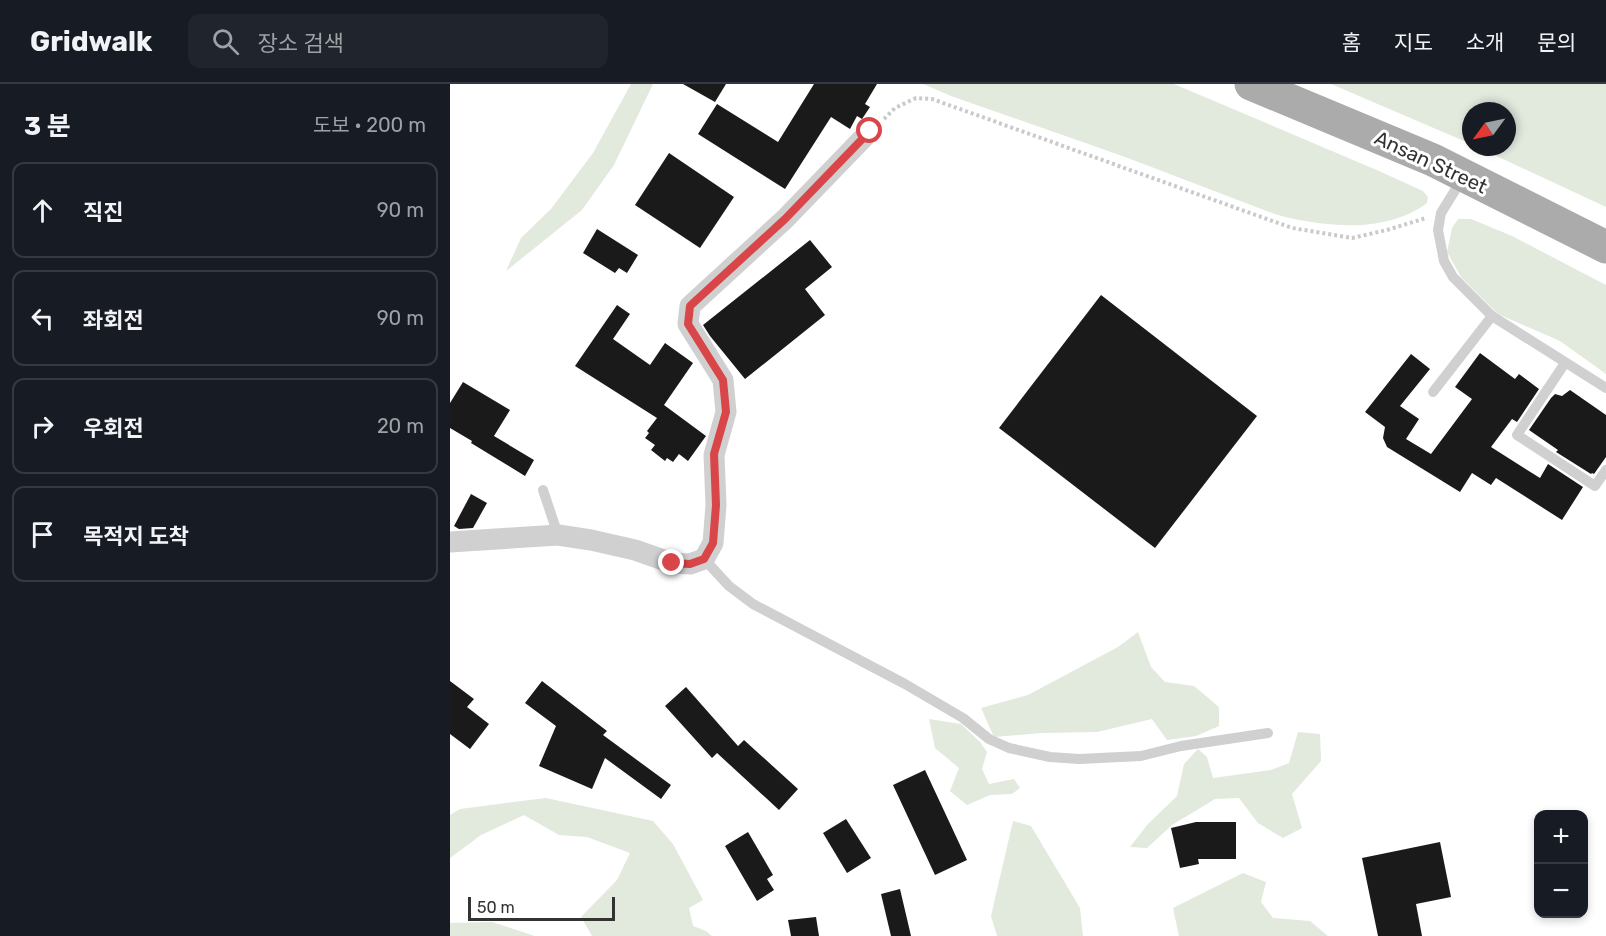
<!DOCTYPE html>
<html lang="ko">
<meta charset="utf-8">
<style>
:root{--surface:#171b24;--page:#20242c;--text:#f1f3f6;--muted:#9ea1a6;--line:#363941}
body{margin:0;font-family:Rubik,"Noto Sans KR",sans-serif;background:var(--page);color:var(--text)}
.controls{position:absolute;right:18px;bottom:18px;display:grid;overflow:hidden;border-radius:12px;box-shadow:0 3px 9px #0003}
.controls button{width:54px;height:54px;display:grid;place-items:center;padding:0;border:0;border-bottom:2px solid var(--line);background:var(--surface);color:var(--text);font:30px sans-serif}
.compass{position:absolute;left:1012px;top:18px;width:54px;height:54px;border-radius:50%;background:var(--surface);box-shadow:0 3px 9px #0003;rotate:237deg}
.scale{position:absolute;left:18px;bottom:15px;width:147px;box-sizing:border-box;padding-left:6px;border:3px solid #333;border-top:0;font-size:16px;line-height:21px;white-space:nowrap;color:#333;-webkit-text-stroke:4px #fff;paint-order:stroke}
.stop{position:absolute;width:18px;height:18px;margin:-14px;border:4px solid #d94649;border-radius:50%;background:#fff}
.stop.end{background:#d94649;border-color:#fff;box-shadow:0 2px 6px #0008}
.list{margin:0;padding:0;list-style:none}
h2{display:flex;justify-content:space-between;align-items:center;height:78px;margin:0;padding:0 24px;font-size:26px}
h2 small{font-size:20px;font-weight:400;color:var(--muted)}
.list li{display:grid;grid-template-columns:39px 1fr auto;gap:18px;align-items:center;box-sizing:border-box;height:96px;margin:0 12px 12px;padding:0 12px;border:2px solid var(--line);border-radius:12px}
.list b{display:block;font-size:22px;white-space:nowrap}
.list em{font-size:20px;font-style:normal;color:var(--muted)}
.icon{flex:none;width:33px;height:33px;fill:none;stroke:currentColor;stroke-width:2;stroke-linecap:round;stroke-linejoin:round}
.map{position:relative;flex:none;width:1156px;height:852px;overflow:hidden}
header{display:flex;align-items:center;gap:36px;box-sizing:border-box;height:84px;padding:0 30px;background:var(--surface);border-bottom:2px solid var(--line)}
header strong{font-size:28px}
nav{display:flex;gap:33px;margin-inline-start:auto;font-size:21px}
.search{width:420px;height:54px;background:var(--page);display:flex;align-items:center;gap:15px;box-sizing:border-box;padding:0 21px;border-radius:12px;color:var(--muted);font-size:22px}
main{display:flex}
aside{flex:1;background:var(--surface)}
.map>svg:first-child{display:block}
.green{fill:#e2e9dd}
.building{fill:#1a1a1a}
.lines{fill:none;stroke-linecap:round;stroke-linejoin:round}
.path{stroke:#cacaca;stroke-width:4;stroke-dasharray:3 3;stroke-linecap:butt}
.lane{stroke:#d0d0d0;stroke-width:10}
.street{stroke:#d0d0d0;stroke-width:21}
.primary{stroke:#ababab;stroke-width:33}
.route{stroke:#d94649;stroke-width:8}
.labels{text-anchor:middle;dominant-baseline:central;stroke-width:6;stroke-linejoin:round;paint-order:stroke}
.street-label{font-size:20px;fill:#333;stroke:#fff}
</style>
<header>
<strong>Gridwalk</strong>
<div class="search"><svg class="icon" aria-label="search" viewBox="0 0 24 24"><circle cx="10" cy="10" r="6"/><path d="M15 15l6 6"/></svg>장소 검색</div>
<nav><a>홈</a><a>지도</a><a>소개</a><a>문의</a></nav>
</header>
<main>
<aside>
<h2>3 분<small>도보 · 200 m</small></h2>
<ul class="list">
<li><svg class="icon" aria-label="ahead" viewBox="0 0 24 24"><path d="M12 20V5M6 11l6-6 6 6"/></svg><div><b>직진</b></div><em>90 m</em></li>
<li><svg class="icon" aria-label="left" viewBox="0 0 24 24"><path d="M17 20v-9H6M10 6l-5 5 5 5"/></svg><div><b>좌회전</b></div><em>90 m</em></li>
<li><svg class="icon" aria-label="right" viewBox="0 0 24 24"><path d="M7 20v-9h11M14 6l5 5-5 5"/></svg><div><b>우회전</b></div><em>20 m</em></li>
<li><svg class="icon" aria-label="arrive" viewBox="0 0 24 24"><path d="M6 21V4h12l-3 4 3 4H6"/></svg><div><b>목적지 도착</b></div></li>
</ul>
</aside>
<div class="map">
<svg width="1156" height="852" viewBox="0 0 1156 852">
<rect width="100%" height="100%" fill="#fff"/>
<!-- green -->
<g class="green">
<path d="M 181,0 L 203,0 L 164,81 L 132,126 L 56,187 L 71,154 L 101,125 L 143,69 Z"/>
<path d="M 473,0 L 724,0 L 929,87 L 973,107 L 978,113 L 977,119 C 941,146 891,144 849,136 C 830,133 811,125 793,118 C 766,108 739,97 712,87 C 642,60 571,37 501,12 Z"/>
<path d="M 881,0 L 1156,0 L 1156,123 L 1027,63 L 1057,63 L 1057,27 L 1021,27 L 1021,60 Z"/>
<path d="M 1008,135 L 1021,135 L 1062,152 L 1156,201 L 1156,290 L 1110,257 L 1048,230 L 1011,193 L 997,168 L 1002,144 Z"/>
<path d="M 688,548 L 701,583 L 715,598 L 744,602 L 769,623 L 769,642 L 746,652 L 717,656 L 702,635 L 647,648 L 591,649 L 544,653 L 531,624 L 578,611 L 668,563 Z"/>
<path d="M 479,635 L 511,640 L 530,658 L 537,668 L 532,685 L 539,700 L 564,695 L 570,704 L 562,710 L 540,711 L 517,721 L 500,707 L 509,684 L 485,664 Z"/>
<path d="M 848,648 L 870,650 L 871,677 L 842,710 L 852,744 L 833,754 L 808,739 L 789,714 L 765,715 L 722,741 L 697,764 L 680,763 L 698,740 L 727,712 L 734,680 L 748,665 L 757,673 L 763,694 L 821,686 L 839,679 Z"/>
<path d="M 96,714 L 203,737 L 223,760 L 253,816 L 239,824 L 243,842 L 256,847 L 262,852 L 142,852 L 131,833 L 167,796 L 180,769 L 137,753 L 109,751 L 74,731 L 31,751 L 0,774 L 0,731 L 10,725 Z"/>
<path d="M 563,737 L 581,742 L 630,824 L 633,852 L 547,852 L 541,832 Z"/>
<path d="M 793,789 L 816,798 L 811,818 L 823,834 L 860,837 L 878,852 L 729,852 L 723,824 Z"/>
<path d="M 42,838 L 85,852 L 0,852 L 0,839 Z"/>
</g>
<!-- building -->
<g class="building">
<path d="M 233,0 L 276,0 L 265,18 Z"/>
<path d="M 364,0 L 427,0 L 415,20 L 420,23 L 412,35 L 407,32 L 400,45 L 381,33 L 335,105 L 248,50 L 267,20 L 328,58 Z"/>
<path d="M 219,69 L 284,113 L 250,164 L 185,121 Z"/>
<path d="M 147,145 L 188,171 L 177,189 L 169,184 L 165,189 L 133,169 Z"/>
<path d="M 360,156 L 382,183 L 355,205 L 375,231 L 295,295 L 260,252 L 253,241 Z"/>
<path d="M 651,211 L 807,332 L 705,464 L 549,344 Z"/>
<path d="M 167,221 L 180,230 L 163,255 L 200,281 L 215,259 L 243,279 L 214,321 L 256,352 L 238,377 L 229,370 L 223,378 L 217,374 L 215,377 L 201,366 L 205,361 L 195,354 L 199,349 L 197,347 L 207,334 L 125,282 Z"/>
<path d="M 1030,269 L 1065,295 L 1069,290 L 1089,305 L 1067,338 L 1062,335 L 1041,363 L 1090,394 L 1098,380 L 1133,403 L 1112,436 L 1046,394 L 1041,401 L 1022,389 L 1010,408 L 937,363 L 933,354 L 935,343 L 915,328 L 961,270 L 980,285 L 950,322 L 969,335 L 956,355 L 981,370 L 1022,315 L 1005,303 Z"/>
<path d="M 13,298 L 60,326 L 44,352 L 84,376 L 75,392 L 21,359 L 22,357 L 0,344 L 0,319 Z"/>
<path d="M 1120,306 L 1156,331 L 1156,373 L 1144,390 L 1142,389 L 1141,390 L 1106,368 L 1108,366 L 1079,346 L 1101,314 L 1105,310 L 1112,312 Z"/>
<path d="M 21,410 L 37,419 L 23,444 L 9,445 L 4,442 Z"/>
<path d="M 0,597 L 24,615 L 17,623 L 39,640 L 20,665 L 0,650 Z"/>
<path d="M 92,597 L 157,647 L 153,651 L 221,701 L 211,715 L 155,674 L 142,705 L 89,682 L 106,642 L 75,619 Z"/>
<path d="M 236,603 L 288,662 L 294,656 L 348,705 L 329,726 L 267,669 L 262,674 L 215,622 Z"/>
<path d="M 475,686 L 517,776 L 485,791 L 443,701 Z"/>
<path d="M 396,735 L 421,774 L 397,789 L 373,749 Z"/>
<path d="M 746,738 L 786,738 L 786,775 L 748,775 L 749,780 L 730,784 L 721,744 Z"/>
<path d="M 298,748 L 323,791 L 317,795 L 324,806 L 307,817 L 275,762 Z"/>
<path d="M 990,758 L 1001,813 L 966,820 L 972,852 L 928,852 L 912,774 Z"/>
<path d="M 450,805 L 461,852 L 441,852 L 431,810 Z"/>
<path d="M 366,833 L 369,852 L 341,852 L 338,836 Z"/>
</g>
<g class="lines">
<!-- path -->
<path class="path" d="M 434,35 L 445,24 L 466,14 L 482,15 L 842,144 L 902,154 L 937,146 L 976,134"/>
<!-- lane -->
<g class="lane">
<path d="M 1012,95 L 991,129 L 988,146 L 994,177 L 1003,193 L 1042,232 L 1156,304"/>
<path d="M 1115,279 L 1067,351 L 1145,402 L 1156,386"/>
<path d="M 983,308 L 1042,232"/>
<path d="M 93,406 L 108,451"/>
<path d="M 254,475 L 279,502 L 303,520 L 455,600 L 513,634 L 539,655 L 559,664 L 600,673 L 629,675 L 691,672 L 731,662 L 818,649"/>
</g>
<!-- street -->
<path class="street" d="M 0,458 L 108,451 L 141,456 L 185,466 L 222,479 L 240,480 L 254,475 L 263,459 L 266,421 L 264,371 L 276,328 L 273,296 L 238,240 L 240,222 L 335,135 L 420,47"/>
<!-- primary -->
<path class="primary" d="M 801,0 L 983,76 L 1156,163"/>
</g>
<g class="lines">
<!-- route -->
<path class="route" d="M 222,479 L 240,480 L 254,475 L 263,459 L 266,421 L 264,370 L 276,328 L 273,296 L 238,240 L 240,222 L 335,135 L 420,47"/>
</g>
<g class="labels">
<!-- street labels -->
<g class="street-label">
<text transform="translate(981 78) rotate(25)">Ansan Street</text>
</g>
</g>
</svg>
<div class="controls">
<button>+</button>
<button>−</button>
</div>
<svg class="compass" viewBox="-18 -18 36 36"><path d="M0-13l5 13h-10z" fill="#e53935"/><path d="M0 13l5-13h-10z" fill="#9ea1a6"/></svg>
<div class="scale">50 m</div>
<div class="stop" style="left:420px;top:47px"></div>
<div class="stop end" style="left:222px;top:479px"></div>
</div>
</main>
